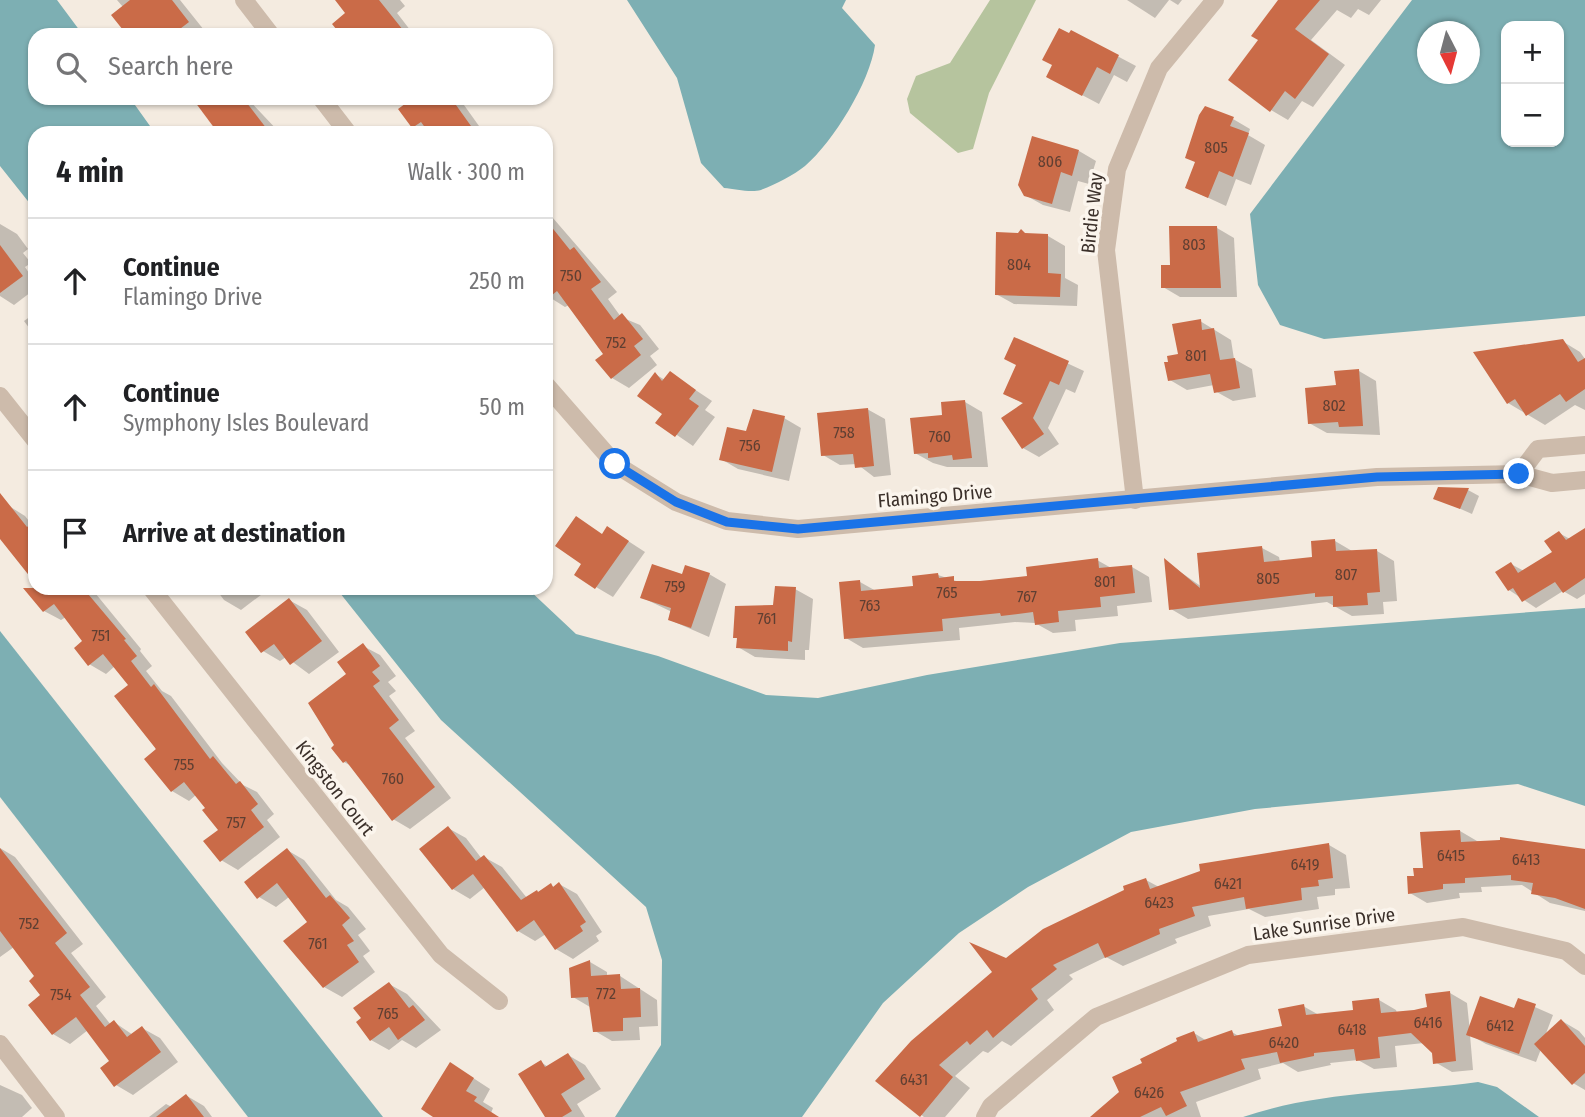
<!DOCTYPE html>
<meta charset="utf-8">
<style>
:root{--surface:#fff;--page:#f6f6f6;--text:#202124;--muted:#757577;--line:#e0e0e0}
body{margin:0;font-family:"Fira Sans Condensed",sans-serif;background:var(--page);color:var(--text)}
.controls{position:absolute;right:21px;top:21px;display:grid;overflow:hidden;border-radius:14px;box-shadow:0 2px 5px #0004}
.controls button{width:63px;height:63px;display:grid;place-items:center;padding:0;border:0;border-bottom:2px solid var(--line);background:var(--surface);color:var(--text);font:35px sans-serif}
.compass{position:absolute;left:1417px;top:21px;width:63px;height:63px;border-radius:50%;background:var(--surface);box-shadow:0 2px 5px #0004;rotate:174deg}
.stop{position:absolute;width:21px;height:21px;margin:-16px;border:5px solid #1a73e8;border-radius:50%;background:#fff}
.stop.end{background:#1a73e8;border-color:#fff;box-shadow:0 2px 7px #0008}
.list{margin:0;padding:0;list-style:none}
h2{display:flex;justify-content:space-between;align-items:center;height:91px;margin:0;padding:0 28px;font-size:30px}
h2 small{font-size:23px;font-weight:400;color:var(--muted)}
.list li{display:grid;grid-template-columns:46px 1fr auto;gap:21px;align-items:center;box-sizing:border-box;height:126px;padding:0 28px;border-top:2px solid var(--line)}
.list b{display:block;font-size:26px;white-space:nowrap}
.list p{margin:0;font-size:23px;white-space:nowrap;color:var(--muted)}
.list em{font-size:23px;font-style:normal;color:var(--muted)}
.icon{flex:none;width:38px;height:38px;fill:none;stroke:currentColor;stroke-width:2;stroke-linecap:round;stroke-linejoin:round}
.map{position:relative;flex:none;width:1585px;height:1117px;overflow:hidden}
.search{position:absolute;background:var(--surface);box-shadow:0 2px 5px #0004;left:28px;top:28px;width:525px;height:77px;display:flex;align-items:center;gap:18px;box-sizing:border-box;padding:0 24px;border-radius:21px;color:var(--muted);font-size:26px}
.panel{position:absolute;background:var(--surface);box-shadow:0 2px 5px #0004;left:28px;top:126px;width:525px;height:469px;border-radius:21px}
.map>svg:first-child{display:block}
.green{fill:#b6c49e}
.water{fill:#7dafb3;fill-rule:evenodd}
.shadow{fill:#0003}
.building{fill:#ca6b48}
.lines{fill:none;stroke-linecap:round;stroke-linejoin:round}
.street{stroke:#cdbbab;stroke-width:18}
.route{stroke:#1a73e8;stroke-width:9}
.labels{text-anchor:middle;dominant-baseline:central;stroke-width:7;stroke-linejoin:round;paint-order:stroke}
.number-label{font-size:16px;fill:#5f3f32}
.street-label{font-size:19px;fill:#3b302a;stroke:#fbf5ed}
</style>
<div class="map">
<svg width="1585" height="1117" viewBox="0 0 1585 1117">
<rect width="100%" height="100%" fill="#f4ebe0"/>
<!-- green -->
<path class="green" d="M 990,0 L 1036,0 L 989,93 L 973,149 L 958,153 L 910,113 L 907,99 L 916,76 L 950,63 Z"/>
<!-- water -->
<g class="water">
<path d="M 0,0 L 57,0 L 83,35 L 35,35 L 35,98 L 130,98 L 155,133 L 35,133 L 35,210 L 0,166 Z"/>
<path d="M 627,0 L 846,0 L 842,8 L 875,45 C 870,82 833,142 805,166 C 794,175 774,185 761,190 C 751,193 735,189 724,188 L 701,163 L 677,78 Z"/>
<path d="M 1412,0 L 1585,0 L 1585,316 L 1324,339 L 1280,325 L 1258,285 L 1250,214 ZM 1559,26 L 1559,142 L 1506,142 L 1506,26 ZM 1428,32 L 1470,32 L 1470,74 L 1428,74 Z"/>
<path d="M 336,588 L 527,588 L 576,634 L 658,656 L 766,695 L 818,698 L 927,675 L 1120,643 L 1585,608 L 1585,806 L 1518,784 L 1255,809 L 1131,832 L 1028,887 L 959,933 L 883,1003 L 802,1117 L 615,1117 L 661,1045 L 662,960 L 646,907 L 441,720 Z"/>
<path d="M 0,631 L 383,1117 L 248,1117 L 0,797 Z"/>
<path d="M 1478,1082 L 1497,1087 L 1539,1117 L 1243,1117 C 1319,1091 1399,1093 1478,1082 Z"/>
</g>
<!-- shadow -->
<g class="shadow">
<path d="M 117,0 L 180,0 L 208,35 L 129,35 L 123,7 Z"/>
<path d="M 340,0 L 400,0 L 405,6 L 397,13 L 414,35 L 343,35 L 348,13 Z"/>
<path d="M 1127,0 L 1169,0 L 1155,18 Z"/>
<path d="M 1170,0 L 1182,0 L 1178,5 Z"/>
<path d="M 1282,0 L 1381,0 L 1369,15 L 1358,9 L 1351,18 L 1337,10 L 1311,40 L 1345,65 L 1313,107 L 1302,101 L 1288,120 L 1271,110 L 1260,40 Z"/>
<path d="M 1072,32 L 1136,66 L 1127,82 L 1114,75 L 1099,104 L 1065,86 Z"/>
<path d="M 184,98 L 247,98 L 280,133 L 221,133 L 194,98 L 190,101 Z"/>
<path d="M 413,98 L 459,98 L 484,133 L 424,133 L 414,127 Z"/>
<path d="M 1233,119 L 1250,129 L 1248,135 L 1265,145 L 1251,185 L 1236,179 L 1226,206 L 1187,188 Z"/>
<path d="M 1079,151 L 1096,161 L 1089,184 L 1078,181 L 1070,212 L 1043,205 L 1025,195 Z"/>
<path d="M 546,210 L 617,292 L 608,299 L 621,317 L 640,325 L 659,349 L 650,356 L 657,365 L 629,388 L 612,378 L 606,354 L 569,305 L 565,307 L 546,295 Z"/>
<path d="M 0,224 L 17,234 L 28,249 L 23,253 L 31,263 L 25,267 L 35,282 L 35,289 L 14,305 L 0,296 Z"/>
<path d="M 1217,228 L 1234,238 L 1237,297 L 1180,297 L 1163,287 L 1172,267 Z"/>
<path d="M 1028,235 L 1048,236 L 1065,246 L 1065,278 L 1078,285 L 1077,306 L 1014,304 L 996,294 Z"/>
<path d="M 35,313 L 35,336 L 24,321 Z"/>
<path d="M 1200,321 L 1231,340 L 1234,359 L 1252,369 L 1256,397 L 1233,401 L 1215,391 L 1214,385 L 1187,390 L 1170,380 L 1171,363 L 1180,355 Z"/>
<path d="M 1015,339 L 1084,371 L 1075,393 L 1066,389 L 1048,428 L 1059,444 L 1039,457 L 1023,448 L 1024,404 L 1005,394 L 1018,365 Z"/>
<path d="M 1562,341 L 1580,352 L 1585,359 L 1585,410 L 1575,405 L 1545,425 L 1508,403 L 1476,353 Z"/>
<path d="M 1359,371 L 1376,381 L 1380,435 L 1327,433 L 1309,423 L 1337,387 Z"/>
<path d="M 670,373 L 712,401 L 705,410 L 715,417 L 693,446 L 658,422 L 664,414 L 655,374 L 665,380 Z"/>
<path d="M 965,402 L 982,412 L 988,467 L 947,467 L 933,463 L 915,453 L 944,416 Z"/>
<path d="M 867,409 L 885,419 L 891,475 L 874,477 L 857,464 L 840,465 L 823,455 Z"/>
<path d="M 784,418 L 801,428 L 789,481 L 738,469 L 721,459 L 747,433 Z"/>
<path d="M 1439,489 L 1468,490 L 1479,496 L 1472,514 L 1436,498 Z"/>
<path d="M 0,506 L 9,506 L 25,516 L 32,525 L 35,523 L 35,581 L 0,537 Z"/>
<path d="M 1585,530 L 1585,594 L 1577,599 L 1563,591 L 1536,608 L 1509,590 L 1511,564 L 1524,571 L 1554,552 L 1559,533 L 1570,539 Z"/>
<path d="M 603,535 L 625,539 L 645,552 L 613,597 L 596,587 Z"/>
<path d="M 1335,541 L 1352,551 L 1377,551 L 1394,561 L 1397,601 L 1383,602 L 1384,614 L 1352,616 L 1327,602 L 1188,619 L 1171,609 L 1166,562 L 1202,587 L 1262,548 L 1279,557 L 1280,562 L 1314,558 Z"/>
<path d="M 1097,560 L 1113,569 L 1132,567 L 1149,577 L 1152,602 L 1117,606 L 1118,616 L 1075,620 L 1076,631 L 1053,633 L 1035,623 L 1015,622 L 959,628 L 960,640 L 863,648 L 846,638 L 860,582 L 876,591 L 915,588 L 938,575 L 962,583 L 1029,578 Z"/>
<path d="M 709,574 L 726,584 L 709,637 L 670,620 L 672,612 L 643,598 L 683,576 Z"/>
<path d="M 40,588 L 91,588 L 141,649 L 140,651 L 152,666 L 146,671 L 162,691 L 171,696 L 222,763 L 243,785 L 257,792 L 274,814 L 267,820 L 280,837 L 238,870 L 221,860 L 220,830 L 197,794 L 189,801 L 172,791 L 131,686 L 115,666 L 106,674 L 89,664 L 85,641 L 66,617 L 61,620 L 44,611 Z"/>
<path d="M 215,588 L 270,588 L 241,610 L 224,600 Z"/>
<path d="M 795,589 L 813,599 L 809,650 L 805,650 L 805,660 L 755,657 L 738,647 L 738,639 L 735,637 Z"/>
<path d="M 289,600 L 307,610 L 339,652 L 309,674 L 286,657 L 280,661 L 263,651 Z"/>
<path d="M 363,646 L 380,655 L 396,676 L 388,682 L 396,691 L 389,696 L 415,731 L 405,738 L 451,798 L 410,829 L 393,819 L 353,767 L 344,762 L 337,745 L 349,674 Z"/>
<path d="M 448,828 L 466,838 L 482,859 L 484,857 L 502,867 L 527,898 L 551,885 L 555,888 L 559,884 L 577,894 L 602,932 L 596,936 L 599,941 L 573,959 L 556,949 L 546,934 L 535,941 L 518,931 L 485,887 L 470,899 L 453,889 Z"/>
<path d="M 1460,831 L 1477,841 L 1585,850 L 1585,911 L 1550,903 L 1522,885 L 1481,887 L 1482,892 L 1459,893 L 1460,898 L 1427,903 L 1410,893 L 1415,878 Z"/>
<path d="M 1329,845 L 1346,855 L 1350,888 L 1335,889 L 1335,895 L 1317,897 L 1319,909 L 1265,917 L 1249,909 L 1208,916 L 1211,926 L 1175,939 L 1177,943 L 1123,966 L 1106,957 L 1069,975 L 1073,979 L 1047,1000 L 1054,1010 L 1011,1046 L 1002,1041 L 988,1053 L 983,1051 L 955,1076 L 970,1088 L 945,1117 L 924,1117 L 878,1081 L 1006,960 L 1146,880 L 1159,887 Z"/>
<path d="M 0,848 L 15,857 L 83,944 L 71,953 L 106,997 L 96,1006 L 111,1025 L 114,1022 L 133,1035 L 142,1028 L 160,1038 L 178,1062 L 133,1095 L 116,1085 L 111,1061 L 88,1030 L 70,1044 L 53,1034 L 37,976 L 14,947 L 0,957 Z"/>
<path d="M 287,850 L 304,860 L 336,900 L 348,907 L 366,929 L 358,935 L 370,951 L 363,956 L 375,972 L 342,997 L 324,987 L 285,941 L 310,923 L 289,897 L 276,907 L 259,897 Z"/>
<path d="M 590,962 L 607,972 L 607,977 L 620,976 L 657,1000 L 658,1026 L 639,1027 L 640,1040 L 612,1041 L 595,1031 L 590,1007 L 573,997 L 571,969 Z"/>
<path d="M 389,984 L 407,994 L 441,1030 L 416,1048 L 402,1040 L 389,1050 L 371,1040 Z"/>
<path d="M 1450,993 L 1467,1003 L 1470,1032 L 1515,1011 L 1519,1000 L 1553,1015 L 1545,1036 L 1562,1021 L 1579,1031 L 1585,1038 L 1585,1090 L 1573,1083 L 1541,1049 L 1536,1062 L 1486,1044 L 1470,1035 L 1473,1070 L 1452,1072 L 1435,1062 L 1434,1052 L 1424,1043 L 1395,1046 L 1397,1067 L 1374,1069 L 1358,1060 L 1330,1063 L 1331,1065 L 1298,1072 L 1283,1063 L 1258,1069 L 1261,1079 L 1196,1102 L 1201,1117 L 1093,1117 L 1122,1093 L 1144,1064 L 1194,1033 L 1207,1041 L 1232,1032 L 1240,1037 L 1284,1028 L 1303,1006 L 1319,1015 L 1355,1012 L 1379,1000 L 1396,1010 L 1397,1013 L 1429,1009 Z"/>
<path d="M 568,1055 L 585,1065 L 601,1089 L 577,1104 L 585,1117 L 547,1117 L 541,1062 L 548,1067 Z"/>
<path d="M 467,1074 L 490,1089 L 483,1102 L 493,1108 L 491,1113 L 498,1117 L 437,1117 Z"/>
<path d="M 0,1085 L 22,1095 L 32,1108 L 22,1117 L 0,1117 Z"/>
<path d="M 187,1096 L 204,1106 L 212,1117 L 149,1117 L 166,1104 L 172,1107 Z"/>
</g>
<!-- building -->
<g class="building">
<path d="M 130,0 L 172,0 L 189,22 L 172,35 L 156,35 L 151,28 L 138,35 L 127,35 L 111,15 Z"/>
<path d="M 335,0 L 379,0 L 407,35 L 341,35 L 332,24 L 345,13 Z"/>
<path d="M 1278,0 L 1320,0 L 1295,29 L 1329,54 L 1295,99 L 1285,91 L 1270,112 L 1228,80 L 1258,40 L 1251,36 Z"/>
<path d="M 1059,28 L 1069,33 L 1071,30 L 1119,55 L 1110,74 L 1097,67 L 1082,96 L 1046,77 L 1052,65 L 1042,60 Z"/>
<path d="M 192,98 L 243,98 L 270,133 L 218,133 Z"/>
<path d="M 413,98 L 451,98 L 476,133 L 429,133 L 421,122 L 412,128 L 398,109 Z"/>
<path d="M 1205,106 L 1234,117 L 1230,126 L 1249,133 L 1233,177 L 1219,171 L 1208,198 L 1185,188 L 1195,162 L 1185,158 L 1199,115 Z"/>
<path d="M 1032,136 L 1079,150 L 1072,176 L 1061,172 L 1052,204 L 1024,196 L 1018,185 Z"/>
<path d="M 546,220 L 570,250 L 574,247 L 601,282 L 591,289 L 614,320 L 622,313 L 643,339 L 634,346 L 641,355 L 611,379 L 595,360 L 603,354 L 557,291 L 546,300 Z"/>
<path d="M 1169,226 L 1217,226 L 1221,288 L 1161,288 L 1161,265 L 1170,265 Z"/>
<path d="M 1021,229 L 1025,233 L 1048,234 L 1048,273 L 1061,274 L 1060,297 L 995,295 L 996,232 L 1018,233 Z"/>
<path d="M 0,245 L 23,276 L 0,293 Z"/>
<path d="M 1201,319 L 1202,330 L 1214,328 L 1220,360 L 1235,358 L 1240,388 L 1214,393 L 1210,374 L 1168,381 L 1164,362 L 1168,362 L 1167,356 L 1178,354 L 1172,324 Z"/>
<path d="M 1014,337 L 1069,361 L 1059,385 L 1050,381 L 1033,418 L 1044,434 L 1022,449 L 1001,418 L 1023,403 L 1003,394 L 1016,365 L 1004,359 Z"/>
<path d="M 1563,339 L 1578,362 L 1585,358 L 1585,389 L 1566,402 L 1560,394 L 1526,416 L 1515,399 L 1507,404 L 1473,352 Z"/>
<path d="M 1359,369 L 1363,426 L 1339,427 L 1338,422 L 1308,424 L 1305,388 L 1336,385 L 1334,371 Z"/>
<path d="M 670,371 L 696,390 L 689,399 L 699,406 L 675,437 L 655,423 L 662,414 L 637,396 L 655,372 L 662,381 Z"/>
<path d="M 965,400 L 972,458 L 953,460 L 952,455 L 928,458 L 928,453 L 914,454 L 910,418 L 942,415 L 941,402 Z"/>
<path d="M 868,408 L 874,466 L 855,468 L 853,454 L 821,456 L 817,413 Z"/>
<path d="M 753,409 L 785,416 L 772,472 L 719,460 L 727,427 L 746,431 Z"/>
<path d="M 1438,487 L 1469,488 L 1460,509 L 1433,499 Z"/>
<path d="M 0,493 L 27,527 L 35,521 L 35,583 L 0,539 Z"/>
<path d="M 576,516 L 602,534 L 607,526 L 629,541 L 595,589 L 574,575 L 581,564 L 555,546 Z"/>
<path d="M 1585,528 L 1585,578 L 1563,593 L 1555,582 L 1522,602 L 1513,588 L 1508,591 L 1495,572 L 1511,562 L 1518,573 L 1552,552 L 1544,541 L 1559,531 L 1566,540 Z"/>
<path d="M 1335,539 L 1336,551 L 1377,549 L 1380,592 L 1367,593 L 1368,605 L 1333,607 L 1333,596 L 1315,597 L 1315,593 L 1169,610 L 1164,558 L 1200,588 L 1197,553 L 1262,546 L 1264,562 L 1312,557 L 1311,541 Z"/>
<path d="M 1098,558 L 1099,568 L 1132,565 L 1135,593 L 1100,597 L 1101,607 L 1058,611 L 1059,622 L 1035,625 L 1033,612 L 1001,616 L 1000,613 L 942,619 L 943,631 L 844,639 L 839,582 L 860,580 L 861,591 L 913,586 L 912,576 L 938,573 L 939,578 L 954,576 L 954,581 L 980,581 L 1027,576 L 1026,567 Z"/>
<path d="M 652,564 L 682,574 L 685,565 L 710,573 L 691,628 L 668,620 L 671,608 L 640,598 Z"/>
<path d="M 775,586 L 796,587 L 792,642 L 788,641 L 788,651 L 736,648 L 737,638 L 733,638 L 735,606 L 773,605 Z"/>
<path d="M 23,588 L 83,588 L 126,639 L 124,640 L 137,656 L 131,661 L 151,687 L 154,684 L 210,759 L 213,756 L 236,784 L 240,781 L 258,804 L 251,810 L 264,827 L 220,862 L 203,841 L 218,830 L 202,810 L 205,808 L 184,782 L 171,792 L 144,759 L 156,749 L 114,696 L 128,685 L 103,654 L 88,666 L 74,648 L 82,641 L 54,604 L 43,612 Z"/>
<path d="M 289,598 L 322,641 L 290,665 L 274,644 L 261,653 L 245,632 Z"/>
<path d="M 363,643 L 380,666 L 372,672 L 380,681 L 373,686 L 399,720 L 389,728 L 435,787 L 392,821 L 346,761 L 343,763 L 331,748 L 334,745 L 308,703 L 346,674 L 337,662 Z"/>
<path d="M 448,826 L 476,861 L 484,855 L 521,900 L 537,890 L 538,892 L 551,883 L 553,887 L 559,882 L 586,922 L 580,926 L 583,931 L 555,950 L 534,920 L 517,932 L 473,874 L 452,890 L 419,849 Z"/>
<path d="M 1460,830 L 1461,842 L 1500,840 L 1500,837 L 1585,849 L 1585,909 L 1555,898 L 1531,894 L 1533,883 L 1511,880 L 1511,875 L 1465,878 L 1465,883 L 1443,884 L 1443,889 L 1408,894 L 1407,876 L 1414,876 L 1413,868 L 1423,868 L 1420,832 Z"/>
<path d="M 1329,843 L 1333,878 L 1318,880 L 1319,886 L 1301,888 L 1302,900 L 1246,909 L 1244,897 L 1192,907 L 1195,916 L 1159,929 L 1160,934 L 1105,958 L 1098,943 L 1053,965 L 1057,969 L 1031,989 L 1038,999 L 993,1038 L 987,1030 L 970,1045 L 967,1041 L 939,1065 L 953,1077 L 920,1117 L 875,1081 L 911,1041 L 992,972 L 969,942 L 1006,958 L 1043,929 L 1124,890 L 1123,886 L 1146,878 L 1150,889 L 1200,871 L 1199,864 Z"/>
<path d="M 0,848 L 67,933 L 55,943 L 90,987 L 80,995 L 105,1027 L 114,1020 L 127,1037 L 142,1026 L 161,1052 L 114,1087 L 100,1068 L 109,1061 L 76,1017 L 52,1035 L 28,1005 L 40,995 L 29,981 L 34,976 L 0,931 Z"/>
<path d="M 287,848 L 326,898 L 330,895 L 350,918 L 342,925 L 354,941 L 347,945 L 359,962 L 323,988 L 283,941 L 307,922 L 277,883 L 257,899 L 244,882 Z"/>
<path d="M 590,960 L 591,976 L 620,974 L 621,989 L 640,988 L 641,1017 L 623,1018 L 623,1031 L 593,1032 L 588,997 L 571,998 L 569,968 Z"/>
<path d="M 389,982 L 409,1008 L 413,1005 L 425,1020 L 398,1040 L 389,1027 L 370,1041 L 356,1022 L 361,1018 L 353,1008 Z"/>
<path d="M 1450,991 L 1456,1061 L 1433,1064 L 1432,1053 L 1411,1033 L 1378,1037 L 1380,1058 L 1356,1061 L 1354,1049 L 1314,1053 L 1314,1056 L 1280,1063 L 1277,1052 L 1241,1059 L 1245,1069 L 1180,1092 L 1187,1106 L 1166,1116 L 1161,1107 L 1140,1117 L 1090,1117 L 1119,1092 L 1112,1077 L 1142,1063 L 1140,1059 L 1177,1041 L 1176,1038 L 1194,1031 L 1198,1042 L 1232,1030 L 1234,1036 L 1282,1026 L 1278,1009 L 1304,1004 L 1306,1015 L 1353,1010 L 1352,1001 L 1379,998 L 1381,1013 L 1414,1010 L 1427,1007 L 1425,994 Z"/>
<path d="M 1480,996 L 1514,1008 L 1518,998 L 1536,1004 L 1519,1054 L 1466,1035 Z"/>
<path d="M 1561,1019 L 1585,1046 L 1585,1073 L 1572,1085 L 1534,1044 Z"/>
<path d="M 568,1053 L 585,1079 L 561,1094 L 572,1111 L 562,1117 L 545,1117 L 518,1074 L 541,1060 L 545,1067 Z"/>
<path d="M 450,1062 L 474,1078 L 466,1091 L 477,1097 L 474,1101 L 499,1117 L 433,1117 L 421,1109 Z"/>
<path d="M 186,1094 L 204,1117 L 156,1117 Z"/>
</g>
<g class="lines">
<!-- street -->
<g class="street">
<path d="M 244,0 L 271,35"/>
<path d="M 321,98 L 348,133"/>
<path d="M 546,385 L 615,464 L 676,502 L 727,521 L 798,529 L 1377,477 L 1519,474 L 1552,483 L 1585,480"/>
<path d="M 0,396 L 35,440"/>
<path d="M 1519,474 L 1538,449 L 1585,445"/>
<path d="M 1135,500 L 1106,250 L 1117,169 L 1159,68 L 1215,0"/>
<path d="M 151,588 L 441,955 L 499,1001"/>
<path d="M 0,1044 L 56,1117"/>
<path d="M 985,1117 L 991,1106 L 1096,1017 L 1248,955 L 1463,927 L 1566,951 L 1585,966"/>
</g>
</g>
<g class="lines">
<!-- route -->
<path class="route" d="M 615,464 L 676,502 L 727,522 L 798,529 L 1377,477 L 1519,474"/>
</g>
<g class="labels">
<!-- number labels -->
<g class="number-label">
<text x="1216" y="147">805</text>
<text x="1050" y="161">806</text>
<text x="1194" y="244">803</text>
<text x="1019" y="264">804</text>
<text x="571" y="275">750</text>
<text x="616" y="342">752</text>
<text x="1196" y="355">801</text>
<text x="1334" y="405">802</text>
<text x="844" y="432">758</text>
<text x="940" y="436">760</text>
<text x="750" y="445">756</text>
<text x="1346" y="574">807</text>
<text x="1268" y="578">805</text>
<text x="1105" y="581">801</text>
<text x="675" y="586">759</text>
<text x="947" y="592">765</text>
<text x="1027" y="596">767</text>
<text x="870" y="605">763</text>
<text x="767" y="618">761</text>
<text x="101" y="635">751</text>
<text x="184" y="764">755</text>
<text x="393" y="778">760</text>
<text x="236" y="822">757</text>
<text x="1451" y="855">6415</text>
<text x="1526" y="859">6413</text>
<text x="1305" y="864">6419</text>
<text x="1228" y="883">6421</text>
<text x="1159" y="902">6423</text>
<text x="29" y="923">752</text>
<text x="318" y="943">761</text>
<text x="606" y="993">772</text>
<text x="61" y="994">754</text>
<text x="388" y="1013">765</text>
<text x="1428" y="1022">6416</text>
<text x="1500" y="1025">6412</text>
<text x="1352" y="1029">6418</text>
<text x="1284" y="1042">6420</text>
<text x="914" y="1079">6431</text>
<text x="1149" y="1092">6426</text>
</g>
<!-- street labels -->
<g class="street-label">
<text transform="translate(1092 213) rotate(-84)">Birdie Way</text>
<text transform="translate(935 496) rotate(-5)">Flamingo Drive</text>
<text transform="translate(335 788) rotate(52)">Kingston Court</text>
<text transform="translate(1324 924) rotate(-8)">Lake Sunrise Drive</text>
</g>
</g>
</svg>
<div class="controls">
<button>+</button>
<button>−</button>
</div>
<svg class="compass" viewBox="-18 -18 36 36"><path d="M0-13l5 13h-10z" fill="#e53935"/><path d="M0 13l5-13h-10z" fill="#757577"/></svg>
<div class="stop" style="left:615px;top:464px"></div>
<div class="stop end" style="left:1519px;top:474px"></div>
<div class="search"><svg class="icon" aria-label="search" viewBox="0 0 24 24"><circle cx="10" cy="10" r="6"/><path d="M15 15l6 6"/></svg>Search here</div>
<section class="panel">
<h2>4 min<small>Walk · 300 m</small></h2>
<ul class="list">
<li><svg class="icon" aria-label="ahead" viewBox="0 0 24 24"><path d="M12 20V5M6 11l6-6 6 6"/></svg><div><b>Continue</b><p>Flamingo Drive</p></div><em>250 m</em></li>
<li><svg class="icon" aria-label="ahead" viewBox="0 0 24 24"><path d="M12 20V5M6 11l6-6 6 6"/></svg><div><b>Continue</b><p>Symphony Isles Boulevard</p></div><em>50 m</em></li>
<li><svg class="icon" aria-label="arrive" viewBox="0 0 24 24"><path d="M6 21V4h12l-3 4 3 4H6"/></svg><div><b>Arrive at destination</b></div></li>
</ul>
</section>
</div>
